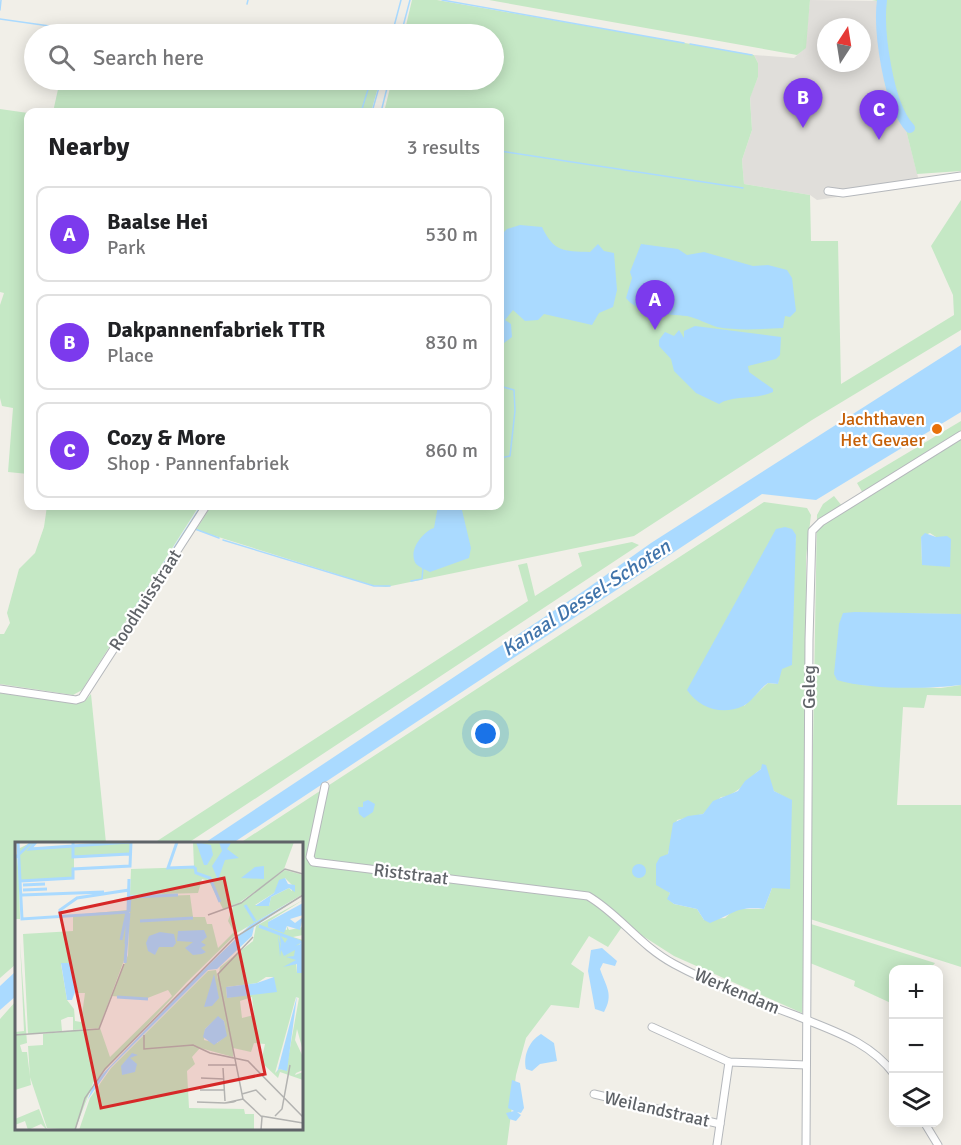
<!DOCTYPE html>
<meta charset="utf-8">
<style>
:root{--surface:#fff;--page:#f2f2f2;--text:#202124;--muted:#757577;--line:#e0e0e0;--accent:#7c3aed}
body{margin:0;font-family:Signika,sans-serif;background:var(--page);color:var(--text)}
.controls{position:absolute;right:18px;bottom:18px;display:grid;overflow:hidden;border-radius:12px;box-shadow:0 3px 15px #0003}
.controls button{width:54px;height:54px;display:grid;place-items:center;padding:0;border:0;border-bottom:2px solid var(--line);background:var(--surface);color:var(--text);font:30px sans-serif}
.compass{position:absolute;left:817px;top:18px;width:54px;height:54px;border-radius:50%;background:var(--surface);box-shadow:0 3px 15px #0003;rotate:12deg}
.you{position:absolute;left:486px;top:734px;width:21px;height:21px;margin:-15px;border:4px solid #fff;border-radius:50%;background:#1a73e8;box-shadow:0 0 0 9px #1a73e833}
.badge{display:grid;place-items:center;width:39px;height:39px;border-radius:50%;background:var(--accent);color:#fff;font-size:20px;font-weight:700}
.pin{position:absolute;translate:-50% -50px;filter:drop-shadow(0 2px 3px #0008)}
.pin::after{content:'';position:absolute;top:32px;width:21px;height:18px;background:inherit;clip-path:polygon(0 0,100% 0,50% 100%)}
.list{margin:0;padding:0;list-style:none}
h2{display:flex;justify-content:space-between;align-items:center;height:78px;margin:0;padding:0 24px;font-size:26px}
h2 small{font-size:20px;font-weight:400;color:var(--muted)}
.list li{display:grid;grid-template-columns:39px 1fr auto;gap:18px;align-items:center;box-sizing:border-box;height:96px;margin:0 12px 12px;padding:0 12px;border:2px solid var(--line);border-radius:12px}
.list b{display:block;font-size:22px;white-space:nowrap}
.list p{margin:0;font-size:20px;white-space:nowrap;color:var(--muted)}
.list em{font-size:20px;font-style:normal;color:var(--muted)}
.icon{flex:none;width:33px;height:33px;fill:none;stroke:currentColor;stroke-width:2;stroke-linecap:round;stroke-linejoin:round}
.map{position:relative;flex:none;width:961px;height:1145px;overflow:hidden}
.search{position:absolute;background:var(--surface);box-shadow:0 3px 15px #0003;left:24px;top:24px;width:480px;height:66px;display:flex;align-items:center;gap:15px;box-sizing:border-box;padding:0 21px;border-radius:33px;color:var(--muted);font-size:22px}
.panel{position:absolute;background:var(--surface);box-shadow:0 3px 15px #0003;left:24px;top:108px;width:480px;height:402px;border-radius:12px}
.map>svg:first-child{display:block}
.industrial{fill:#e0deda;fill-rule:evenodd}
.green{fill:#c5e8c5;fill-rule:evenodd}
.water{fill:#aadaff}
.lines{fill:none;stroke-linecap:round;stroke-linejoin:round}
.stream{stroke:#aadaff;stroke-width:1.5}
.river{stroke:#aadaff;stroke-width:10}
.minor-casing{stroke:#b5b8bc;stroke-width:9}
.minor{stroke:#fff;stroke-width:7}
.food-dot{fill:#e8710a;stroke:#fff;stroke-width:2}
.labels{text-anchor:middle;dominant-baseline:central;stroke-width:4.5;stroke-linejoin:round;paint-order:stroke}
.food-label{font-size:18px;fill:#c56008;stroke:#fff;text-anchor:end}
.street-label{font-size:18px;fill:#5f6368;stroke:#fff}
.water-label{font-size:20px;font-style:italic;fill:#4174aa;stroke:#fff}
.inset-river{fill:none;stroke:#aadaff;stroke-width:3}
.inset-road{fill:none;stroke:#b3b3b1;stroke-width:1.5}
.view{fill:#d62828;fill-opacity:0.15;stroke:#d62828;stroke-width:3}
.inset-edge{fill:none;stroke:#5f6368;stroke-width:3}
</style>
<div class="map">
<svg width="961" height="1145" viewBox="0 0 961 1145">
<rect width="100%" height="100%" fill="#f1efe8"/>
<!-- industrial -->
<path class="industrial" d="M 810,0 L 877,1 L 885,85 L 906,130 L 920,185 L 817,200 L 810,195 L 744,184 L 742,160 L 752,130 L 750,97 L 758,77 L 758,63 L 754,55 L 794,58 L 805,48 ZM 826,27 L 862,27 L 862,63 L 826,63 Z"/>
<!-- green -->
<g class="green">
<path d="M 412,0 L 437,0 L 754,55 L 758,63 L 758,77 L 750,98 L 752,130 L 742,160 L 744,184 L 810,195 L 811,241 L 838,241 L 841,384 L 954,315 L 953,295 L 931,246 L 961,200 L 961,330 L 812,420 L 634,536 L 386,587 L 371,585 L 196,530 L 211,506 L 500,506 L 500,112 L 384,112 L 392,80 L 494,80 L 494,34 L 404,34 Z"/>
<path d="M 489,0 L 810,0 L 806,48 L 797,55 Z"/>
<path d="M 872,0 L 961,0 L 961,171 L 917,174 L 906,130 L 885,85 L 877,1 Z"/>
<path d="M 71,29 L 118,34 L 69,34 Z"/>
<path d="M 60,80 L 380,80 L 371,112 L 53,112 Z"/>
<path d="M 0,109 L 28,113 L 28,474 L 8,472 L 13,408 L 2,406 L 0,398 L 0,305 L 4,293 L 0,292 Z"/>
<path d="M 961,421 L 961,614 L 843,613 L 861,685 L 941,688 L 961,685 L 961,696 L 927,695 L 924,708 L 903,707 L 897,805 L 961,805 L 961,967 L 810,919 L 817,515 L 823,504 L 834,496 L 842,506 L 864,495 L 857,483 ZM 930,533 L 936,537 L 922,565 L 921,537 Z"/>
<path d="M 764,502 L 807,508 L 811,515 L 806,557 L 805,956 L 802,1013 L 674,956 L 624,924 L 608,947 L 589,936 L 571,964 L 584,973 L 579,1008 L 551,1005 L 526,1038 L 516,1075 L 507,1145 L 0,1145 L 0,1019 L 16,1001 L 16,1128 L 302,1128 L 302,844 L 240,843 ZM 796,535 L 778,684 L 768,683 L 744,706 ZM 761,769 L 774,791 L 786,798 L 783,887 L 772,888 L 764,909 L 735,909 L 725,918 L 704,920 L 697,909 L 674,904 L 668,899 L 670,893 L 665,888 L 668,854 L 677,820 L 703,814 L 721,797 C 738,796 747,779 761,769 Z"/>
<path d="M 47,506 L 199,506 L 82,690 L 73,695 L 0,684 L 0,634 L 4,634 L 10,623 L 7,613 L 19,569 L 35,553 L 44,527 Z"/>
<path d="M 632,542 L 639,545 L 188,843 L 154,843 L 528,601 L 518,565 L 527,563 L 535,596 L 582,566 L 578,553 Z"/>
<path d="M 0,693 L 73,703 L 84,702 L 91,694 L 106,843 L 16,844 L 16,964 L 0,978 Z"/>
<path d="M 811,924 L 935,963 L 930,969 L 894,970 L 893,1004 L 854,986 L 855,981 L 810,963 Z"/>
</g>
<!-- water -->
<g class="water">
<path d="M 520,225 L 542,227 C 554,252 563,251 590,252 L 598,244 L 604,251 L 614,253 L 617,290 L 613,307 L 599,313 L 592,325 L 544,314 L 538,320 L 525,321 L 513,310 L 505,320 L 511,324 L 512,337 L 500,346 L 500,236 L 507,229 Z"/>
<path d="M 641,244 L 678,249 L 687,255 L 704,252 L 753,266 L 768,265 L 787,270 L 792,278 L 796,311 L 790,317 L 785,316 L 783,328 C 762,329 738,331 717,327 C 707,324 697,318 687,316 C 668,314 639,315 626,298 L 632,278 L 630,272 Z"/>
<path d="M 695,326 L 781,337 L 780,355 L 776,359 L 748,366 L 749,372 L 773,389 L 773,392 C 756,400 732,395 719,404 L 696,393 L 674,371 L 671,359 L 659,346 L 659,340 L 665,332 L 674,336 L 679,330 L 684,338 L 684,331 Z"/>
<path d="M 961,345 L 961,412 L 816,500 L 762,494 L 233,843 L 203,844 L 585,590 L 651,543 Z"/>
<path d="M 438,506 L 461,506 L 471,548 L 469,558 L 430,572 C 426,570 419,567 416,564 C 407,550 424,531 434,528 Z"/>
<path d="M 785,527 L 792,529 L 796,535 L 792,665 L 782,669 L 778,684 L 768,683 C 759,689 752,702 743,706 C 722,716 699,708 687,690 L 776,529 Z"/>
<path d="M 925,533 L 936,537 L 947,536 L 951,539 L 950,567 L 922,565 L 921,537 Z"/>
<path d="M 855,612 L 961,614 L 961,685 C 927,689 870,690 837,680 L 834,674 L 839,624 L 843,613 Z"/>
<path d="M 762,764 L 766,765 L 774,791 L 792,800 L 790,889 L 772,888 L 764,909 C 736,906 734,914 710,923 L 704,920 L 697,909 L 674,904 L 667,899 L 670,893 L 656,885 L 656,864 L 660,857 L 668,854 L 673,823 L 688,816 L 703,814 L 713,801 L 738,791 L 745,781 L 761,769 Z"/>
<path d="M 368,800 L 375,804 L 373,812 L 364,818 L 359,814 L 358,807 L 363,807 L 363,802 Z"/>
<circle cx="639" cy="871" r="7"/>
<path d="M 602,948 L 617,961 L 615,966 L 603,963 L 600,969 C 606,987 614,994 604,1012 L 595,1009 L 588,971 L 591,950 Z"/>
<path d="M 16,971 L 16,996 L 0,1010 L 0,986 Z"/>
<path d="M 541,1034 L 554,1043 L 557,1061 L 540,1064 L 532,1071 L 526,1069 C 523,1056 529,1041 541,1034 Z"/>
<path d="M 512,1080 L 520,1083 L 524,1108 L 521,1113 L 517,1112 L 521,1115 L 516,1121 L 509,1119 L 506,1113 L 514,1111 L 508,1108 Z"/>
</g>
<g class="lines">
<!-- stream -->
<g class="stream">
<path d="M 442,0 L 684,43"/>
<path d="M 247,4 L 248,0"/>
<path d="M 0,10 L 1,0"/>
<path d="M 0,19 L 106,34"/>
<path d="M 392,34 L 401,0"/>
<path d="M 401,34 L 410,0"/>
<path d="M 690,44 L 752,55"/>
<path d="M 361,112 L 371,80"/>
<path d="M 372,112 L 381,80"/>
<path d="M 381,112 L 388,84"/>
<path d="M 500,151 L 743,188"/>
<path d="M 500,386 L 514,390 L 515,411 L 510,456 L 500,458"/>
<path d="M 195,529 L 219,538"/>
<path d="M 223,540 L 374,586 L 390,586"/>
<path d="M 411,581 L 422,579 L 423,568"/>
<path d="M 130,616 L 201,506"/>
</g>
<!-- river -->
<path class="river" d="M 882,0 C 878,30 888,105 910,128"/>
<!-- minor casing -->
<g class="minor-casing">
<g id="minor">
<path d="M 828,191 L 843,193 L 961,176"/>
<path d="M 0,689 L 76,700 L 82,698 L 206,506"/>
<path d="M 325,786 L 310,857 L 313,862 L 588,896 C 619,914 639,945 674,964 C 711,984 757,1001 797,1016 C 833,1031 869,1041 894,1074"/>
<path d="M 652,1027 L 729,1062 L 806,1065"/>
<path d="M 594,1094 L 720,1124"/>
<path d="M 924,1122 L 938,1145"/>
<path d="M 717,1145 L 729,1062"/>
<path d="M 806,1145 L 809,640 L 812,531 L 821,522 L 961,435"/>
</g>
</g>
<!-- minor -->
<use href="#minor" class="minor"/>
</g>
<!-- markers -->
<circle class="food-dot" cx="937" cy="429" r="6"/>
<g class="labels">
<!-- food labels -->
<g class="food-label">
<text x="925" y="419">Jachthaven<tspan x="925" dy="21">Het Gevaer</tspan></text>
</g>
<!-- street labels -->
<g class="street-label">
<text transform="translate(145 600) rotate(-57)">Roodhuisstraat</text>
<text transform="translate(809 687) rotate(-90)">Geleg</text>
<text transform="translate(411 874) rotate(7)">Riststraat</text>
<text transform="translate(737 991) rotate(23)">Werkendam</text>
<text transform="translate(657 1109) rotate(13)">Weilandstraat</text>
</g>
<!-- water labels -->
<g class="water-label">
<text transform="translate(586 598) rotate(-33)">Kanaal Dessel-Schoten</text>
</g>
</g>
<!-- overview -->
<g transform="translate(15 842)">
<rect width="288" height="288" fill="#f1efe8"/>
<path d="M 0,0 L 3,25 L 3,7 L 17,0 L 22,0 L 17,6 L 115,1 L 115,12 L 59,16 L 59,36 L 4,39 L 5,77 L 0,77 ZM 178,0 L 279,0 L 269,27 L 229,59 L 208,67 L 194,39 L 187,37 L 183,51 L 115,53 L 116,27 L 179,25 ZM 270,28 L 288,33 L 288,52 L 222,91 L 172,140 L 78,241 L 60,288 L 32,286 L 15,235 L 13,204 L 28,203 L 28,192 L 85,186 L 95,215 L 157,154 L 153,148 L 130,157 L 97,154 L 113,113 L 115,55 L 175,53 L 178,75 L 190,75 L 192,82 L 197,82 L 203,106 L 219,90 L 213,79 L 218,65 ZM 270,36 L 277,43 L 277,49 L 274,46 L 256,55 L 254,64 L 240,63 L 259,51 ZM 288,58 L 253,80 L 272,88 L 272,84 L 274,88 L 288,85 L 288,93 L 278,95 L 288,98 L 279,108 L 288,106 L 281,108 L 281,118 L 282,131 L 288,130 L 288,209 L 282,187 L 280,198 L 288,215 L 288,228 L 281,231 L 280,233 L 288,230 L 288,238 L 265,230 L 263,236 L 246,220 L 250,202 L 239,201 L 236,210 L 218,206 L 218,215 L 185,206 L 177,215 L 180,222 L 172,229 L 174,266 L 229,267 L 230,272 L 239,272 L 239,287 L 64,288 L 75,256 L 96,226 L 193,129 L 201,128 L 203,137 L 205,125 L 238,99 L 241,84 ZM 251,135 L 259,135 L 245,149 L 212,156 L 211,145 L 242,141 ZM 237,155 L 239,173 L 227,176 L 225,159 ZM 281,155 L 284,156 L 271,228 L 264,227 L 260,231 ZM 203,175 L 209,179 L 211,194 L 202,201 L 189,198 L 190,187 ZM 113,68 L 111,113 L 84,186 L 58,188 L 58,175 L 53,175 L 46,178 L 47,189 L 13,192 L 8,92 L 58,89 L 58,73 ZM 56,121 L 63,151 L 70,151 L 66,180 L 60,179 L 59,167 L 52,158 L 46,122 ZM 5,100 L 12,201 L 5,203 L 7,210 L 12,210 L 16,243 L 0,248 L 0,190 L 9,189 ZM 24,267 L 32,288 L 26,282 L 13,288 L 10,279 L 0,283 L 0,277 Z" fill="#c5e8c5" fill-rule="evenodd"/>
<path d="M 181,0 L 196,3 L 198,13 L 192,23 L 189,23 ZM 204,0 L 216,1 L 212,7 L 224,16 L 210,18 L 203,38 L 197,24 L 207,9 ZM 249,24 L 249,37 L 226,36 L 240,25 ZM 270,36 L 273,42 L 280,43 L 280,50 L 274,46 L 256,55 L 254,64 L 240,64 L 259,51 L 264,38 ZM 288,53 L 239,85 L 237,94 L 202,127 L 193,128 L 95,226 L 73,257 L 61,288 L 79,241 L 176,140 L 235,83 ZM 288,61 L 288,73 L 275,77 L 280,81 L 288,75 L 285,88 L 272,84 L 269,91 L 253,85 L 253,80 ZM 189,88 L 192,95 L 186,100 L 191,103 L 186,106 L 191,110 L 187,112 L 178,113 L 170,106 L 178,100 L 162,99 L 163,89 ZM 145,90 L 159,92 L 161,101 L 158,105 L 144,105 L 140,113 L 133,109 L 131,101 L 134,94 ZM 263,93 L 266,107 L 265,93 L 270,101 L 273,96 L 285,101 L 280,104 L 288,101 L 287,131 L 282,131 L 282,122 L 268,125 L 281,118 L 271,115 L 279,114 L 280,108 L 269,114 L 266,108 L 265,115 ZM 46,121 L 56,121 L 60,150 L 57,158 L 52,158 ZM 199,132 L 204,156 L 197,164 L 189,165 ZM 259,135 L 262,150 L 212,156 L 211,145 L 242,141 ZM 282,154 L 272,229 L 264,227 L 262,231 ZM 203,174 L 209,179 L 212,194 L 199,203 L 188,195 L 190,187 ZM 117,211 L 123,213 L 115,216 L 122,222 L 120,230 L 107,233 L 106,224 Z" fill="#aadaff"/>
<path class="inset-river" d="M 3,0 L 7,77 L 113,70 L 111,102M 21,0 L 15,7 L 115,0M 58,0 L 58,15 L 114,12M 162,0 L 153,26 L 180,25M 0,16 L 17,0M 180,25 L 181,31 L 195,36 L 205,60M 5,39 L 58,36 L 58,27 L 115,24 L 116,0M 8,43 L 30,42M 8,48 L 32,47M 7,53 L 89,50M 230,63 L 240,79M 113,69 L 114,37M 114,70 L 115,55 L 163,53M 45,74 L 45,68 L 62,56 L 114,48M 125,79 L 178,76M 244,84 L 288,101M 106,98 L 112,70M 110,121 L 114,71M 102,155 L 133,157"/>
<path class="inset-road" d="M 193,73 L 226,61 L 270,27 L 288,32M 238,95 L 203,132 L 228,257 L 247,275 L 246,288M 0,193 L 84,187 L 109,122M 129,193 L 129,207 L 178,203 L 195,211 L 233,219 L 288,275M 193,223 L 221,223M 208,226 L 210,259M 186,236 L 209,237M 185,248 L 209,248M 227,252 L 241,248 L 251,258M 221,259 L 218,260 L 210,261 L 228,257M 182,260 L 210,261M 246,274 L 288,281M 260,274 L 267,267 L 275,223M 60,288 L 70,256 L 90,227 L 219,96 L 288,53"/>
<path class="view" d="M 209,36 L 250,232 L 86,266 L 45,71 Z"/>
<rect width="288" height="288" class="inset-edge"/>
</g>
</svg>
<div class="controls">
<button>+</button>
<button>−</button>
<button><svg class="icon" aria-label="layers" viewBox="0 0 24 24"><path d="M12 4l9 5-9 5-9-5zM3 14l9 5 9-5"/></svg></button>
</div>
<svg class="compass" viewBox="-18 -18 36 36"><path d="M0-13l5 13h-10z" fill="#e53935"/><path d="M0 13l5-13h-10z" fill="#757577"/></svg>
<div class="you"></div>
<div class="pin badge" style="left:655px;top:330px">A</div>
<div class="pin badge" style="left:803px;top:128px">B</div>
<div class="pin badge" style="left:879px;top:140px">C</div>
<div class="search"><svg class="icon" aria-label="search" viewBox="0 0 24 24"><circle cx="10" cy="10" r="6"/><path d="M15 15l6 6"/></svg>Search here</div>
<section class="panel">
<h2>Nearby<small>3 results</small></h2>
<ul class="list">
<li><span class="badge">A</span><div><b>Baalse Hei</b><p>Park</p></div><em>530 m</em></li>
<li><span class="badge">B</span><div><b>Dakpannenfabriek TTR</b><p>Place</p></div><em>830 m</em></li>
<li><span class="badge">C</span><div><b>Cozy &amp; More</b><p>Shop · Pannenfabriek</p></div><em>860 m</em></li>
</ul>
</section>
</div>
